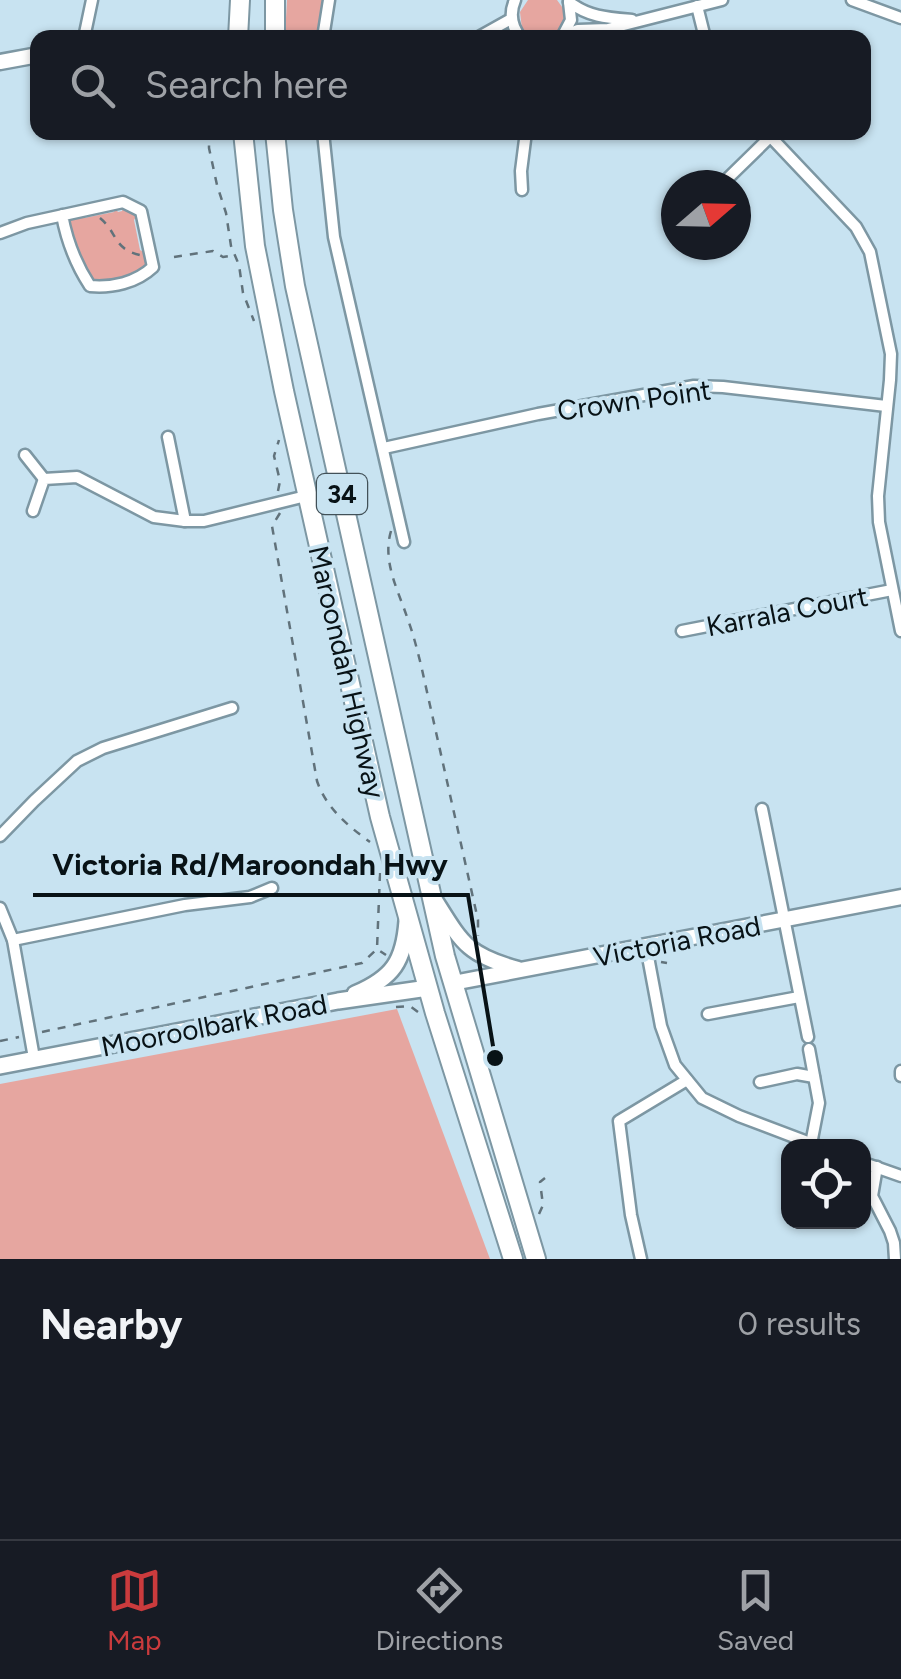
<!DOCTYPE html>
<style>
:root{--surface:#171b24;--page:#242831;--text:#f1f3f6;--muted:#9ea1a6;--line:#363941;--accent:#ca3b3d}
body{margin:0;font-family:Figtree,sans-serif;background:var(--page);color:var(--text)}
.controls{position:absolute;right:30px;bottom:30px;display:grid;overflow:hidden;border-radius:20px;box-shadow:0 2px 8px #0004}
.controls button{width:90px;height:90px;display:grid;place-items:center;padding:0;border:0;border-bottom:2px solid var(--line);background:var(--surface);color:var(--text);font:50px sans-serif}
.compass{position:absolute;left:661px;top:170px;width:90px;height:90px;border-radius:50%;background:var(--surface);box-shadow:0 2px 8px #0004;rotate:70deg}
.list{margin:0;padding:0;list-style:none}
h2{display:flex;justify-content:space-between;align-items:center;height:130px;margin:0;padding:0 40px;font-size:42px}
h2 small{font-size:32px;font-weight:400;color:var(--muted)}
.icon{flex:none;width:55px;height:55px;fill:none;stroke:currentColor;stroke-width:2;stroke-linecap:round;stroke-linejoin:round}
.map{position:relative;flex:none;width:901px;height:1259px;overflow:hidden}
.search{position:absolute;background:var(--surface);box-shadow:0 2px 8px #0004;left:30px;right:30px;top:30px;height:110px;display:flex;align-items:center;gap:25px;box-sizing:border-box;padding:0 35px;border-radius:20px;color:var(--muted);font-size:38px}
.sheet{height:280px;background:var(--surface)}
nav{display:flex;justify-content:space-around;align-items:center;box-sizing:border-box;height:140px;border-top:2px solid var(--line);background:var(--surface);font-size:28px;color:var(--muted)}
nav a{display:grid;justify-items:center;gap:5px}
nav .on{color:var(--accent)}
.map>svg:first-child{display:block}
.green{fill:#e6a6a0}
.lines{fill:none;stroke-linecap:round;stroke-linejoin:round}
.street-casing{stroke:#7d97a3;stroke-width:15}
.secondary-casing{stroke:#7d97a3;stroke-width:19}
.primary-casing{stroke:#7d97a3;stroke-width:20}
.highway-casing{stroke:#7d97a3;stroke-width:22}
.path{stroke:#61727b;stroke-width:2.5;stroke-dasharray:8 8;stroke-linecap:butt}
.street{stroke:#fff;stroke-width:10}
.secondary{stroke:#fff;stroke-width:14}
.primary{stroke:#fff;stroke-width:15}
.highway{stroke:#fff;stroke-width:18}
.labels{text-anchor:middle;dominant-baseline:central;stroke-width:8;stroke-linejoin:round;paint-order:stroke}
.shield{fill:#c8e3f1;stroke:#425158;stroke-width:2.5}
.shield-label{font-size:25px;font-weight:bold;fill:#081216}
.street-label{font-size:28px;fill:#081216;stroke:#c8e3f1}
.leader{fill:none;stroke:#081216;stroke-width:4}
.callout-dot{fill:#081216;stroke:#c8e3f1;stroke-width:4}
.callout-label{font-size:30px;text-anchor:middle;font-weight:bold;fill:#081216;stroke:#c8e3f1;stroke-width:8;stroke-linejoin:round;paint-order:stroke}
</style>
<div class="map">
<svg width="901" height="1259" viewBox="0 0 901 1259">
<rect width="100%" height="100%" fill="#c8e3f1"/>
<!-- green -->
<g class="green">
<path d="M 287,0 L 323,0 L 317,37 L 285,37 Z"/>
<path d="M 528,0 L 557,0 L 565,11 L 566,20 C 555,40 552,37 531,38 L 522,29 L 520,12 Z"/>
<path d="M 124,205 L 128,205 L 137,215 L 134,220 L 140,250 L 145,253 L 146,268 C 129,278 105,287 87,277 L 69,229 L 71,220 L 79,214 L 84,218 L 114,212 L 115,208 L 118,212 L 122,211 Z"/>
<path d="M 397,1009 L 490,1259 L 0,1259 L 0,1084 Z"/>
</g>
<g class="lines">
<!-- street casing -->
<g class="street-casing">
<g id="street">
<path d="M 515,0 C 509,14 511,26 521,38"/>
<path d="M 852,0 L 901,18"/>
<path d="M 569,2 C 589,17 607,18 632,20"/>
<path d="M 697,6 L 705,38"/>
<path d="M 563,36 L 578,30 L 608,29 L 722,0"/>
<path d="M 562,37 L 571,20 L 569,2"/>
<path d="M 84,38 L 92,0"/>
<path d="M 323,38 L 329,0"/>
<path d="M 477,38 L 511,19"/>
<path d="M 323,132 L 334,237 L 404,542"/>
<path d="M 766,132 L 856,227 L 870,252 L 891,354 L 890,380 L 878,496 L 879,522 L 901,631"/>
<path d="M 721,185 L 770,137"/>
<path d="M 522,190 L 521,171 L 526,132"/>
<path d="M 0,233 L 27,223 L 123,202 L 141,211 L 153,267 C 136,283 112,288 90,286 C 75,263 67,242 62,215"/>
<path d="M 168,437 L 185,521"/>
<path d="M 384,448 L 538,414 L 694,386 L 723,387 L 886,406"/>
<path d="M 25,455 L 44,479"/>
<path d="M 33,511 L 44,479 L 77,477 L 154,517 L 185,521 L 204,521 L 306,496"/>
<path d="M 682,631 L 892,590"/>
<path d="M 762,809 L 808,1037"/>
<path d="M 0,836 L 34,801 L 77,761 L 103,748 L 232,708"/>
<path d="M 0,908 L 13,940 L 34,1058"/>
<path d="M 13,940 L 185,905 L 250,897 L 272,888"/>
<path d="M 646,946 L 661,1026 L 675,1065 L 702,1098 L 739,1116 L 818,1146"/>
<path d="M 708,1014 L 799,997"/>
<path d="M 809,1049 L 819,1103 L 811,1144"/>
<path d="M 901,1071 L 901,1076"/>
<path d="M 760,1082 L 797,1074 L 814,1077"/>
<path d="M 864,1163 L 901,1176"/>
<path d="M 877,1167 L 872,1196 L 890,1231 L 894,1243 L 895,1259"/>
<path d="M 641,1259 L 631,1215 L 619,1121 L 687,1080"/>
</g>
</g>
<!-- secondary casing -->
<g class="secondary-casing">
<g id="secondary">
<path d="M 0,62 L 38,55"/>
<path d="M 435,900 C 462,943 467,955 518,969"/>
<path d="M 453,983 L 901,897"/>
</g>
</g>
<!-- primary casing -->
<g class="primary-casing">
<g id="primary">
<path d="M 355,994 C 393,978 404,961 407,921"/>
<path d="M 0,1066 L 338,1001 L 428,988"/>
</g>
</g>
<!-- highway casing -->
<g class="highway-casing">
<g id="highway">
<path d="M 238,38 L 240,0"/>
<path d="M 275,38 L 275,0"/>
<path d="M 243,132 L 255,246 L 284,391 L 380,817 L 435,1013 L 513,1259"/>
<path d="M 275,132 L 283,210 L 295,286 L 445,956 L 536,1259"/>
</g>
</g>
<!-- path -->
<g class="path">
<path d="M 216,132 L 209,141 L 209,148 L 217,185 L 226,213 L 231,246 L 239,265 L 243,293 L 254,321"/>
<path d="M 100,218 C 118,233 113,249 140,255"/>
<path d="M 174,257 L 213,251 L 223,257 L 235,255"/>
<path d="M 278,491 L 280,481 L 274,456 L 279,440"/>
<path d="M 280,513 L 272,526 L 317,781 C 326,808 348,826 370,842"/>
<path d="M 391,531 C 382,561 398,590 407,617 C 413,633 417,649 421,665 L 478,920 L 478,936"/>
<path d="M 380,873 L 377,949 L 386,955"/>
<path d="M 661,962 L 667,963"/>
<path d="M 396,1007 L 410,1006 L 418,1012"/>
<path d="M 42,1032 L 362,963 L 376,950"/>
<path d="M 0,1041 L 19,1037"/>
<path d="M 539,1214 L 543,1205 L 540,1182 L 545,1178"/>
</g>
<!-- street -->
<use href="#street" class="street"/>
<!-- secondary -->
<use href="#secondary" class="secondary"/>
<!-- primary -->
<use href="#primary" class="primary"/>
<!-- highway -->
<use href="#highway" class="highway"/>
</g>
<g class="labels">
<!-- shield labels -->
<rect class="shield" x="317" y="474" width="50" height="40" rx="8"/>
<g class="shield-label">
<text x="342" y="494">34</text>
</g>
<!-- street labels -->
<g class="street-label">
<text transform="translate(634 400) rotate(-8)">Crown Point</text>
<text transform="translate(787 611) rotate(-11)">Karrala Court</text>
<text transform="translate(347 672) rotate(77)">Maroondah Highway</text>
<text transform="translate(677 941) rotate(-11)">Victoria Road</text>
<text transform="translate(214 1025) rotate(-11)">Mooroolbark Road</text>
</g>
</g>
<!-- callouts -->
<path class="leader" d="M495 1058L468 895H33"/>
<circle class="callout-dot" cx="495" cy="1058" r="10"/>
<g class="callout-label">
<text x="250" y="875">Victoria Rd/Maroondah Hwy</text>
</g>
</svg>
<div class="controls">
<button><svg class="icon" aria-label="locate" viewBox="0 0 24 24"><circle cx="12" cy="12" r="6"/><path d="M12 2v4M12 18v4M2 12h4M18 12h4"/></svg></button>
</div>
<svg class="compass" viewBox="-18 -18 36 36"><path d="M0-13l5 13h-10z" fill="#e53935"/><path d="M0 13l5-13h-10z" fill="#9ea1a6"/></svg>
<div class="search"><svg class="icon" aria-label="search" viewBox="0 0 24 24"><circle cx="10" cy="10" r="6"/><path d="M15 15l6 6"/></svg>Search here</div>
</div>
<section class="sheet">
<h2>Nearby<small>0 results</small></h2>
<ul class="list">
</ul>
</section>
<nav>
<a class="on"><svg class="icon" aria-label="map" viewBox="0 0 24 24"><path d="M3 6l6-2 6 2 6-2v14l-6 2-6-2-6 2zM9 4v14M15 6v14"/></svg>Map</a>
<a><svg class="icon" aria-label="directions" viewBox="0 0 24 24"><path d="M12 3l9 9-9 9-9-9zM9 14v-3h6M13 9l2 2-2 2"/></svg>Directions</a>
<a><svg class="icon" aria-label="saved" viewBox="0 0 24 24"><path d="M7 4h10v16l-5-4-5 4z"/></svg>Saved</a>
</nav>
